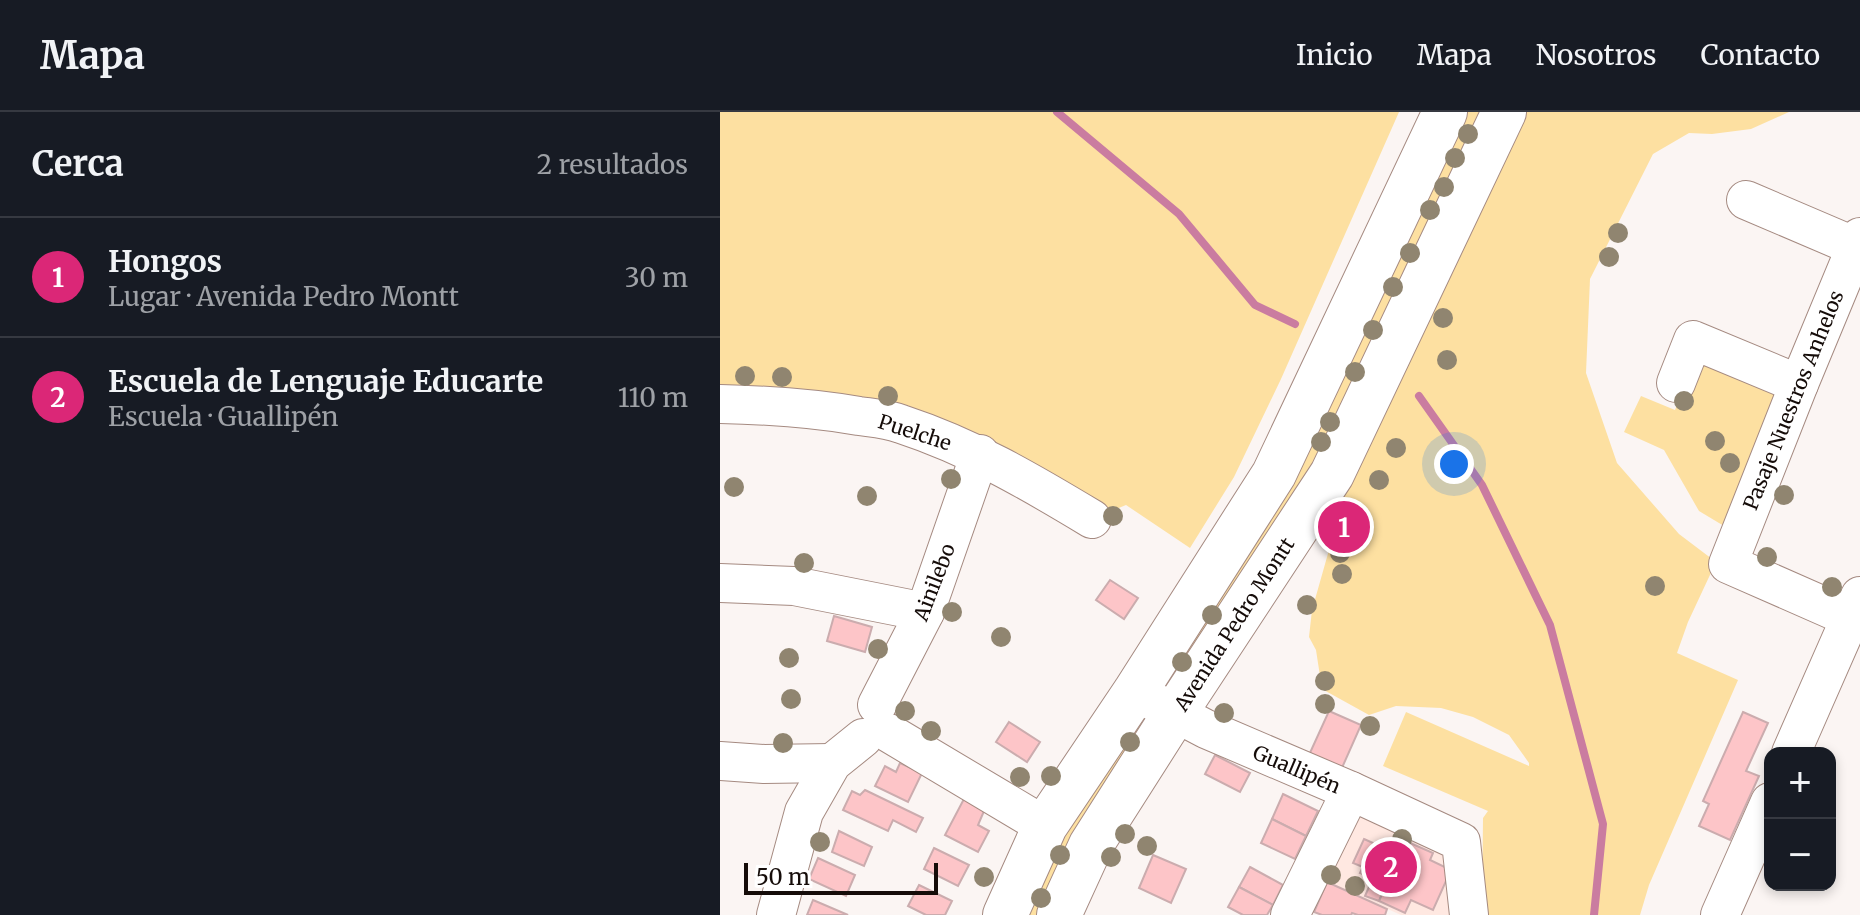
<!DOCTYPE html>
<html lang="es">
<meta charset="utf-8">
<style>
:root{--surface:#171b24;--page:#242831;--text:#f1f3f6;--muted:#9ea1a6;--line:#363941;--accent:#db2777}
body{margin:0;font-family:Merriweather,serif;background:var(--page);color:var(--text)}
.controls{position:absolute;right:24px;bottom:24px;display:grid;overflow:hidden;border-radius:16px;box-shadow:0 4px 12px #0003}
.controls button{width:72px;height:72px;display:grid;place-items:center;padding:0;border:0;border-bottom:2px solid var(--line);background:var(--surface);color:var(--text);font:40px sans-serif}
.scale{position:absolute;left:24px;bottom:20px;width:194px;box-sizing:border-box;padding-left:8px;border:4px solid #150c09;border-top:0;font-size:22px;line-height:28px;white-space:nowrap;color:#150c09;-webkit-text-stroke:6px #fff;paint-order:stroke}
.you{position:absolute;left:734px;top:352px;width:28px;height:28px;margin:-20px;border:6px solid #fff;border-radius:50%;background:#1a73e8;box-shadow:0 0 0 12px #1a73e833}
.badge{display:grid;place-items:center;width:52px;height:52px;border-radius:50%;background:var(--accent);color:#fff;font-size:26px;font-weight:700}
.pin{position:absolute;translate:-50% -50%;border:4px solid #fff;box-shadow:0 2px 8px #0006}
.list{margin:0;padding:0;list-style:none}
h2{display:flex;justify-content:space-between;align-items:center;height:104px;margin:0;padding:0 32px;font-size:34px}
h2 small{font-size:26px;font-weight:400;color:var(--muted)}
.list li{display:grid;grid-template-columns:52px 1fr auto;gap:24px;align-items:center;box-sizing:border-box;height:120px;padding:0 32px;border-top:2px solid var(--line)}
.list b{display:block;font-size:30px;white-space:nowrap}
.list p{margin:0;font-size:26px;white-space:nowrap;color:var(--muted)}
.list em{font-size:26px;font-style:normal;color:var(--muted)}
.map{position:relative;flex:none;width:1140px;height:803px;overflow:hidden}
header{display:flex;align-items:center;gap:48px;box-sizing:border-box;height:112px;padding:0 40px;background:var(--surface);border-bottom:2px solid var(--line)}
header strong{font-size:38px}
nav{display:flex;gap:44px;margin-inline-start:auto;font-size:28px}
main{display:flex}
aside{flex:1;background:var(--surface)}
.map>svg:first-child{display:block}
.built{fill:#ffe8e1}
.green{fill:#fde0a1}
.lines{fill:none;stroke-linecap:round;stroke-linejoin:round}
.stream{stroke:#ca7ca0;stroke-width:8}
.building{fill:#fdc5c8;stroke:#cbacae;stroke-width:2}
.minor-casing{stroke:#a58a81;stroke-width:40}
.major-casing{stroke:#a58a81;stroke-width:46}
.minor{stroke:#fff;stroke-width:38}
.major{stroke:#fff;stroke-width:44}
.tree{fill:#908570}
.labels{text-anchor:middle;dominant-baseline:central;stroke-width:8;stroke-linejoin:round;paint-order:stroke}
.street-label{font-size:20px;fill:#150c09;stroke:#fff}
</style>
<header>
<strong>Mapa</strong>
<nav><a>Inicio</a><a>Mapa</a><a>Nosotros</a><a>Contacto</a></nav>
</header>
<main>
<aside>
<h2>Cerca<small>2 resultados</small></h2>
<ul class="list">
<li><span class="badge">1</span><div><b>Hongos</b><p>Lugar · Avenida Pedro Montt</p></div><em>30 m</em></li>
<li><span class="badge">2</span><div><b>Escuela de Lenguaje Educarte</b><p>Escuela · Guallipén</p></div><em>110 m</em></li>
</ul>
</aside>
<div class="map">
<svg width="1140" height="803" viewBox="0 0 1140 803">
<rect width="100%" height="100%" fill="#fbf5f3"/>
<!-- built -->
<path class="built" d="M 637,697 L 730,745 L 737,803 L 681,803 L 603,768 Z"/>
<!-- green -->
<g class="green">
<path d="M 0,0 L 679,0 L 561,267 L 514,365 L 470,436 L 406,393 L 372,407 L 260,343 L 0,292 Z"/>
<path d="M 748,0 L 766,0 L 580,397 L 449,576 L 442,569 L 585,348 L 676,150 Z"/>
<path d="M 786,0 L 1069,0 L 1031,17 L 992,22 L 969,21 L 933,42 L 870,167 L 866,261 L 897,351 L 959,422 L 996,450 L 968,510 L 957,541 L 1018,568 L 929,773 L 920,803 L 762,803 L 763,706 L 768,699 L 663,654 L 686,600 L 809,654 L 809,651 L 789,623 L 753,605 L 721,596 L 676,594 L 649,603 L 602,577 L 596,538 L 589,525 L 592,498 L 630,364 Z"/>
<path d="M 977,242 L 1066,275 L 1009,417 L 979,399 L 944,338 L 904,320 L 921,284 L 955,298 Z"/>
<path d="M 416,606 L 425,611 L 324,803 L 302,803 L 340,720 Z"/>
</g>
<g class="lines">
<!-- stream -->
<g class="stream">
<path d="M 337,0 L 459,102 L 535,193 L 575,212"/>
<path d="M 699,284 L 762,373 L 830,513 L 883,712 L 874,803"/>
</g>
</g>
<!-- building -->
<g class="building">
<path d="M 390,468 L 418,486 L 404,507 L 376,488 Z"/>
<path d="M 114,504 L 152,515 L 145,540 L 107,529 Z"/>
<path d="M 609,599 L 641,613 L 621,658 L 589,643 Z"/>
<path d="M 1023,600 L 1048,611 L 1026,659 L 1039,664 L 1010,728 L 979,714 L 989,692 L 983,689 Z"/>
<path d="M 289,610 L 320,630 L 307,650 L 276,630 Z"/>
<path d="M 495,643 L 530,661 L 520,680 L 485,662 Z"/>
<path d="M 180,651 L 202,661 L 188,690 L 155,674 L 165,654 L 176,660 Z"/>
<path d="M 145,678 L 203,706 L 196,720 L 173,708 L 168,719 L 123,698 L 132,679 L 140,683 Z"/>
<path d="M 563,682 L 598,699 L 586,724 L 552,707 Z"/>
<path d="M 245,685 L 264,699 L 258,713 L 269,719 L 258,740 L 225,723 Z"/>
<path d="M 552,707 L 586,724 L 575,747 L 541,731 Z"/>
<path d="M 119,719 L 152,735 L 144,754 L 112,740 Z"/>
<path d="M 644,727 L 664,736 L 668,728 L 683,735 L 659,789 L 645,784 L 653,766 L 640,761 L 643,755 L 633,751 Z"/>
<path d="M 688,730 L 713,741 L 710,748 L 731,758 L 713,798 L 691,788 L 685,801 L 659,789 L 683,735 Z"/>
<path d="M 214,736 L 249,753 L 238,774 L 204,757 Z"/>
<path d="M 433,743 L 466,757 L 451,791 L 419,776 Z"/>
<path d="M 98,746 L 135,763 L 126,784 L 89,767 Z"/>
<path d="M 530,755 L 563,773 L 553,793 L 519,775 Z"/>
<path d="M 607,770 L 667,797 L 665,803 L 638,803 L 632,801 L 631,803 L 602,803 L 594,800 Z"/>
<path d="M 199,773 L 232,789 L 225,803 L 206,803 L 188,794 Z"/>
<path d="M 519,775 L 553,793 L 547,803 L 523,803 L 508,795 Z"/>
<path d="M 93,788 L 128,803 L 87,803 Z"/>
</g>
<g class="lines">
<!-- minor casing -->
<g class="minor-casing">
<g id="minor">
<path d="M 1026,88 L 1136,135"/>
<path d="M 1140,125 L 1079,272 L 1008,452 L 1140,510"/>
<path d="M 956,271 L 973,228 L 1079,272"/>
<path d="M 0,292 C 47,293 93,296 139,304 C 153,306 168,307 181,312 C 251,335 309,369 372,407"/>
<path d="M 0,471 L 74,474 L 205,500"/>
<path d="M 429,587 L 486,617 L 631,679 L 741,730 L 749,803"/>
<path d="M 157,593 L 205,500 L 260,342"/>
<path d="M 169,621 L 325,714"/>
<path d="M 1071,641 L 1140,484"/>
<path d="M 0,649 L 44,652 L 112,651"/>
<path d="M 56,803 L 84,700 L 112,651 L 143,626"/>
<path d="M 570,803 L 631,679"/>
<path d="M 1000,803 L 1050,690"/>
</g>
</g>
<!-- major casing -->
<g class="major-casing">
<g id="major">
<path d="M 285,803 L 325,714 L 415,580 L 554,362 L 725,0"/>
<path d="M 339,803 L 371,733 L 455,601 L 612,362 L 784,0"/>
</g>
</g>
<!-- minor -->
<use href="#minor" class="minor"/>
<!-- major -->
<use href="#major" class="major"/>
</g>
<!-- trees -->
<g class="tree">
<circle cx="748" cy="22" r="10"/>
<circle cx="735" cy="46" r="10"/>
<circle cx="724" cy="75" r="10"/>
<circle cx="710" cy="98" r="10"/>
<circle cx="898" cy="121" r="10"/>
<circle cx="690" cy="141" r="10"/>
<circle cx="889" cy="145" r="10"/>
<circle cx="673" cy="175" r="10"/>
<circle cx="723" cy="206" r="10"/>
<circle cx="653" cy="218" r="10"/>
<circle cx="727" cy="248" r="10"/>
<circle cx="635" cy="260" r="10"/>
<circle cx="25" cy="264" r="10"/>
<circle cx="62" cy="265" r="10"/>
<circle cx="168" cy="284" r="10"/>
<circle cx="964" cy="289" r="10"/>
<circle cx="610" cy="310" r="10"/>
<circle cx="995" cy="329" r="10"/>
<circle cx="601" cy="330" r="10"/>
<circle cx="676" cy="336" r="10"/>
<circle cx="1010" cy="351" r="10"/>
<circle cx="231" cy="367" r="10"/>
<circle cx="659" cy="368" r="10"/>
<circle cx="14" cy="375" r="10"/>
<circle cx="1064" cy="383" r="10"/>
<circle cx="147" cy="384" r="10"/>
<circle cx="393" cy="404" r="10"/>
<circle cx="637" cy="416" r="10"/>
<circle cx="620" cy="441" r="10"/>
<circle cx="1047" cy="445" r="10"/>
<circle cx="84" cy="451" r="10"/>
<circle cx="622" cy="462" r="10"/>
<circle cx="935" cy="474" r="10"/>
<circle cx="1112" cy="475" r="10"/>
<circle cx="587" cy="493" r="10"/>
<circle cx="232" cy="500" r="10"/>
<circle cx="492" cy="503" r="10"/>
<circle cx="281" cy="525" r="10"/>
<circle cx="158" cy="537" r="10"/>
<circle cx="69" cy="546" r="10"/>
<circle cx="462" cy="550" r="10"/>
<circle cx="605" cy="569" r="10"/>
<circle cx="71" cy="587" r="10"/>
<circle cx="605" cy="592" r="10"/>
<circle cx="185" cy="599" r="10"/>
<circle cx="504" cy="601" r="10"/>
<circle cx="650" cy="614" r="10"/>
<circle cx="211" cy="619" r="10"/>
<circle cx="410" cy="630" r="10"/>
<circle cx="63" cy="631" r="10"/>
<circle cx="331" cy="664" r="10"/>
<circle cx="300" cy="665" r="10"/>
<circle cx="405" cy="722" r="10"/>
<circle cx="682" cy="727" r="10"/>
<circle cx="100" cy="730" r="10"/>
<circle cx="427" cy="734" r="10"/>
<circle cx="340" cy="743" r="10"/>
<circle cx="391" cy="745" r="10"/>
<circle cx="611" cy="763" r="10"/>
<circle cx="264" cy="765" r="10"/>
<circle cx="635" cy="774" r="10"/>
<circle cx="321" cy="786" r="10"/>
</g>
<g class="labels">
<!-- street labels -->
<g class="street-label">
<text transform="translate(1073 288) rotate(-68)">Pasaje Nuestros Anhelos</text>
<text transform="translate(195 320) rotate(18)">Puelche</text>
<text transform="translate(214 470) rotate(-69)">Ainilebo</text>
<text transform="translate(514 512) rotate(-57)">Avenida Pedro Montt</text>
<text transform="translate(577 657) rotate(23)">Guallipén</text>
</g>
</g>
</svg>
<div class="controls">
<button>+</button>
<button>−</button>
</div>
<div class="scale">50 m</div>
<div class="you"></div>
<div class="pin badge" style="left:624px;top:415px">1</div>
<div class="pin badge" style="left:671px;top:755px">2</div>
</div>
</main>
